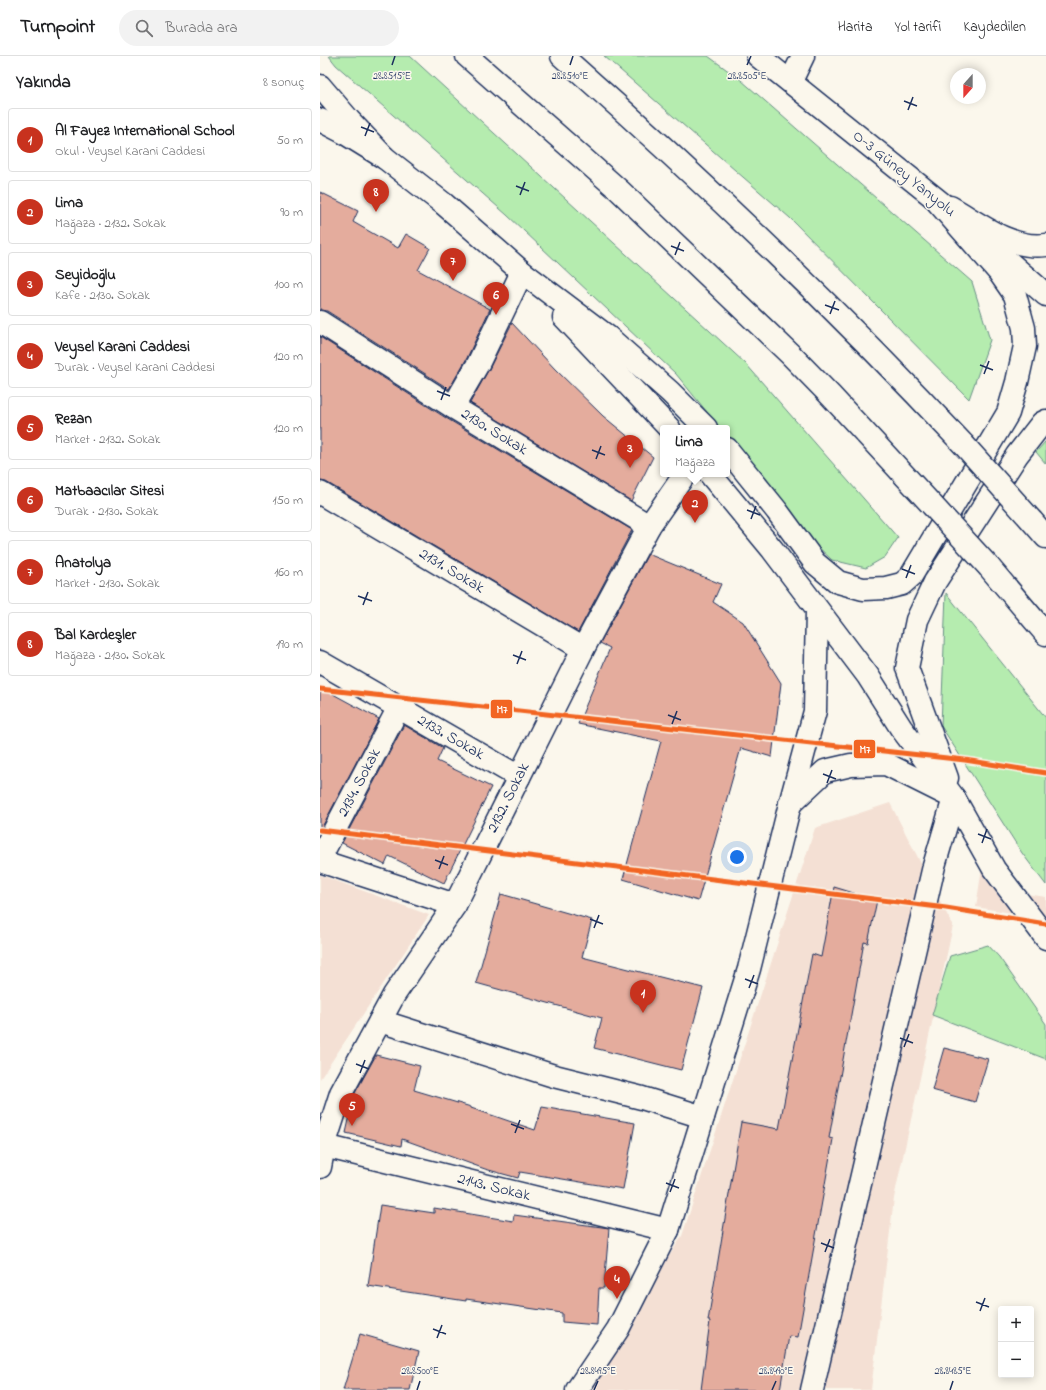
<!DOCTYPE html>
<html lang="tr">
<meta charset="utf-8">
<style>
:root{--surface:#fff;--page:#f2f2f2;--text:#202124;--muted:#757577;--line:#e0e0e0;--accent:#c8321e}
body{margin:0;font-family:"Indie Flower",sans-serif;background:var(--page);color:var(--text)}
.controls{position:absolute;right:12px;bottom:12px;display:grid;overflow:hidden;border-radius:4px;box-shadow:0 2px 10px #0003}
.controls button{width:36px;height:36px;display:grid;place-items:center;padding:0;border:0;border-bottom:1px solid var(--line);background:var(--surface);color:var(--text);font:20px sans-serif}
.compass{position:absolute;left:630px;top:12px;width:36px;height:36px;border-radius:50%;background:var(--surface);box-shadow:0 2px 10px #0003;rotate:201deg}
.you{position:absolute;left:417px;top:801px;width:14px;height:14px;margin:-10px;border:3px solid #fff;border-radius:50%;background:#1a73e8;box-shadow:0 0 0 6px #1a73e833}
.badge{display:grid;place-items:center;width:26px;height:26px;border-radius:50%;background:var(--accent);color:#fff;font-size:13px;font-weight:700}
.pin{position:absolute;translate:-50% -33px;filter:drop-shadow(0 1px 2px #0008)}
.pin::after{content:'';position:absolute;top:21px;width:14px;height:12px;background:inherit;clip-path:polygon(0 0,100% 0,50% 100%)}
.popup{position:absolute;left:340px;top:369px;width:70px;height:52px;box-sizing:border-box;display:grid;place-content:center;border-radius:4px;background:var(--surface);filter:drop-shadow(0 1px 3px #0005);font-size:13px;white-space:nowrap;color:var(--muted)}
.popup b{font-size:15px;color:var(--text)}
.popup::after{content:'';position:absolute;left:50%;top:100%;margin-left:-8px;border:8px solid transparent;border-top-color:var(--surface)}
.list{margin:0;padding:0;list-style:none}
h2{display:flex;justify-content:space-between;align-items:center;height:52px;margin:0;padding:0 16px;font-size:17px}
h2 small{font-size:13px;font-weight:400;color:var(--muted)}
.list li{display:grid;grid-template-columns:26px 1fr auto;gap:12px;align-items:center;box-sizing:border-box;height:64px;margin:0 8px 8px;padding:0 8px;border:1px solid var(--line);border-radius:4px}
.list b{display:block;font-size:15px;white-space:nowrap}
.list p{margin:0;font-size:13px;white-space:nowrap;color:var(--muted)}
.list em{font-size:13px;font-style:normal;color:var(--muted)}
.icon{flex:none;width:22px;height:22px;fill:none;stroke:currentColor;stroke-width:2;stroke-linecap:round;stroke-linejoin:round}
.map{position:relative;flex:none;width:726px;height:1334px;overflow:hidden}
header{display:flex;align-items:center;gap:24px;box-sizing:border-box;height:56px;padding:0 20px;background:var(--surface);border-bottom:1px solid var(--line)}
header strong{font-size:19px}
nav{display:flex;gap:22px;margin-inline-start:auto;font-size:14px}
.search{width:280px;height:36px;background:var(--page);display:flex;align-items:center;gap:10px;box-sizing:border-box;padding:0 14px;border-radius:22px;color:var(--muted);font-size:15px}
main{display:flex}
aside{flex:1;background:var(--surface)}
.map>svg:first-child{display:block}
.built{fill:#f4e0d4}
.green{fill:#b5ecaf;stroke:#688e86}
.building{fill:#e4ac9d;stroke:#1b2f5e}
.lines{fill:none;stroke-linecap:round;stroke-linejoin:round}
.street-casing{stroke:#1b2f5e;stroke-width:25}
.secondary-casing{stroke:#1b2f5e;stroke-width:25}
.primary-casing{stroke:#1b2f5e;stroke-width:25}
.highway-casing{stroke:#1b2f5e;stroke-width:25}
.street{stroke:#fbf7ec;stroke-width:22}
.secondary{stroke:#fbf7ec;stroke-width:22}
.primary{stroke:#fbf7ec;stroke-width:22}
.highway{stroke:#fbf7ec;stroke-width:22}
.highway-bridge-casing{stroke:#1b2f5e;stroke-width:25;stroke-linecap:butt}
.highway-bridge{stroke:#fbf7ec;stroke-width:22}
.metro-1-casing{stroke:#fbf7ec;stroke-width:8}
.metro-1{stroke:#f26522;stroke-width:5}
.ticks{fill:none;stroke:#1b2f5e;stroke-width:1.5}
.labels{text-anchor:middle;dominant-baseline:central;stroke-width:3;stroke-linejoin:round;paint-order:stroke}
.street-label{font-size:16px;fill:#1b2f5e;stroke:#fbf7ec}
.ticks-label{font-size:10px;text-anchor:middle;fill:#1b2f5e;stroke:#fbf7ec;stroke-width:3;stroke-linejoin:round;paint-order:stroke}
.line-badge{stroke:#fbf7ec;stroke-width:1.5}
.badge-label{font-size:11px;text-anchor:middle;font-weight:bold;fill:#fff}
</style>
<header>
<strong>Turnpoint</strong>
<div class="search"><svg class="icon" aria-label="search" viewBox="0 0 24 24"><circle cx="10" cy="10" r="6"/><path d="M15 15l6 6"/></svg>Burada ara</div>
<nav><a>Harita</a><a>Yol tarifi</a><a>Kaydedilen</a></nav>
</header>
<main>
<aside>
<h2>Yakında<small>8 sonuç</small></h2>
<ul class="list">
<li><span class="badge">1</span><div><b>Al Fayez International School</b><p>Okul · Veysel Karani Caddesi</p></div><em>50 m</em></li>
<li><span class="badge">2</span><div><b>Lima</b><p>Mağaza · 2132. Sokak</p></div><em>90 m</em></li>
<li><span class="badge">3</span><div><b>Seyidoğlu</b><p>Kafe · 2130. Sokak</p></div><em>100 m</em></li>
<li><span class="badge">4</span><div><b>Veysel Karani Caddesi</b><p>Durak · Veysel Karani Caddesi</p></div><em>120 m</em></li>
<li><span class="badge">5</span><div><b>Rezan</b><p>Market · 2132. Sokak</p></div><em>120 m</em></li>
<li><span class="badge">6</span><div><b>Matbaacılar Sitesi</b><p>Durak · 2130. Sokak</p></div><em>150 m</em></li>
<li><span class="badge">7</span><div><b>Anatolya</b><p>Market · 2130. Sokak</p></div><em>160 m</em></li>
<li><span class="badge">8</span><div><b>Bal Kardeşler</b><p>Mağaza · 2130. Sokak</p></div><em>190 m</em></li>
</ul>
</aside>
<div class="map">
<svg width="726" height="1334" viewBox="0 0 726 1334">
<rect width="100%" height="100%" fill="#fbf7ec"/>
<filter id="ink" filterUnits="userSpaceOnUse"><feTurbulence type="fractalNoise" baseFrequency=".025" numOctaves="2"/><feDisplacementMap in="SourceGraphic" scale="8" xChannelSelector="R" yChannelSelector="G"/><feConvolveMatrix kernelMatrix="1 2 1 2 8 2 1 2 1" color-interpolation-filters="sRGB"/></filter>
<g filter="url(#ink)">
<!-- built -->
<g class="built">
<path d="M 570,747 L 633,870 L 574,1142 L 551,1334 L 263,1334 L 362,1180 L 495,772 Z"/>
<path d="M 663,805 L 685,808 L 681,834 L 726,841 L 726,863 L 656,851 Z"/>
<path d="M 0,819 L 109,859 L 0,1023 Z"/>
</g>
<!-- green -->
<g class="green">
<path d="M 9,0 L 90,0 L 426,308 L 578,482 L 565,501 L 546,512 L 512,504 L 494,487 L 407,381 L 407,372 L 400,372 L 356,318 L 187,159 L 16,9 Z"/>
<path d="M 284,0 L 388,0 L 421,24 L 652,226 L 670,284 L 649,343 L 470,162 Z"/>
<path d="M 726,385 L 726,408 L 716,396 Z"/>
<path d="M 626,537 L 726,662 L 726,829 L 702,797 L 621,670 Z"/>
<path d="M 668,889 L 679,901 L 726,968 L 726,1003 L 612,959 L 630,900 Z"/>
</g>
<!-- building -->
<g class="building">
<path d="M 0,136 L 38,155 L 33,166 L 78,192 L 86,178 L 110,192 L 98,214 L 170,253 L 147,302 L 129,333 L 7,255 L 0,254 Z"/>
<path d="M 192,267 L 235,313 L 283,360 L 333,401 L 311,445 L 150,347 L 169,313 Z"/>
<path d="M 0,281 L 126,362 L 312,474 L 258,576 L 6,426 L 0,425 Z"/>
<path d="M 328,498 L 401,528 L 393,546 L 423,566 L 461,627 L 452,701 L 421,692 L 378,845 L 303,823 L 341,685 L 258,668 L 290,592 L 280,587 Z"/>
<path d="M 0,631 L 59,663 L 0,775 Z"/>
<path d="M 84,669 L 123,692 L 117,705 L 171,731 L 124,827 L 69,800 L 65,809 L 22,787 Z"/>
<path d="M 514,831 L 557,844 L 548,887 L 544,886 L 509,1082 L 513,1083 L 478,1281 L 469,1280 L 460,1334 L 381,1334 L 390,1265 L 388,1265 L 421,1066 L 459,1073 L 492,898 L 501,901 Z"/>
<path d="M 181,838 L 272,864 L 262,901 L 383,932 L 361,1014 L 274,992 L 282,962 L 156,927 Z"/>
<path d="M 624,992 L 668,1003 L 655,1046 L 612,1034 Z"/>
<path d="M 56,999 L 100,1010 L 94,1034 L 151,1051 L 151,1052 L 215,1074 L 222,1051 L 315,1067 L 303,1133 L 200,1116 L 198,1122 L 165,1113 L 82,1083 L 81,1090 L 26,1077 L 35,1037 Z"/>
<path d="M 60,1149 L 114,1157 L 114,1152 L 193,1165 L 194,1159 L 289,1172 L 284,1232 L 279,1232 L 277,1269 L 242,1266 L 242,1257 L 146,1243 L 146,1245 L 48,1230 Z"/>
<path d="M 40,1278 L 99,1295 L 90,1334 L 23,1334 Z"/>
</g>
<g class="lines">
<!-- street casing -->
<g class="street-casing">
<g id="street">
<path d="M 471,25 L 483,0"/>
<path id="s1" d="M 0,266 L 133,351 L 329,470"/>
<path d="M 133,351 L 158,308 L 202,216"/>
<path id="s2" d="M 0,437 L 263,593"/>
<path id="s3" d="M 0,606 L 199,721"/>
<path id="s4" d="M 0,802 L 79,651"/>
<path d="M 0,805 L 135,849"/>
<path d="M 60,965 L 234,1020 L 322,1042 L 383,1061"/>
<path id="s5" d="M 0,1089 L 348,1174"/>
<path id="s6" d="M 0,1111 L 4,1090 L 21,1037 L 74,939 L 135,849 L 263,593 L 329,470 L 365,418"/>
<path d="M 492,1334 L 614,810 L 634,742"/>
</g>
</g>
<!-- secondary casing -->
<g class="secondary-casing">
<path id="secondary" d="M 257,1334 L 298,1273 L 348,1174 L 429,913 L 470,748"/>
</g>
<!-- primary casing -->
<g class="primary-casing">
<g id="primary">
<path d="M 438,0 L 626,151"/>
<path d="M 0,64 L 23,76 L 65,102 L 124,148 L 202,216 L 288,281 L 350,336 L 386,372"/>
<path d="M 630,151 C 659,167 691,194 726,189"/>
<path d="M 673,192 L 726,239"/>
<path d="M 244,261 L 349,372"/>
<path d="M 407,393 L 457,455 L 495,507 L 518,526 L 543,533 L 566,532 L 582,528 L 591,520 L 688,357 L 697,326 L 705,290 L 704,272 L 695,239 L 679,216 L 615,143"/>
<path d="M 390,418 L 452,493 L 548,620 L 581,672 L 634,742 L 674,813 L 726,882"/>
<path d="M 627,722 L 587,612 L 597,564 L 615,526 L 697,399 L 722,367 L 726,365"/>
<path d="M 470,748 L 495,655 L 497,554"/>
<path d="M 470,748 L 505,715 L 531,709 L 566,708 L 630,740"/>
</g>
</g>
<!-- highway casing -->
<g class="highway-casing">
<g id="highway">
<path d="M 147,0 L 300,135 L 471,299 L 511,340 L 612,449"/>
<path d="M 242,0 C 382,124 517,253 644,389"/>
<path d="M 0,30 L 29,64 L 65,102"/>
<path d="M 712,465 L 726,481"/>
<path d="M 669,511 L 726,578"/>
</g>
</g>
<!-- street -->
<use href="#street" class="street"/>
<!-- secondary -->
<use href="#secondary" class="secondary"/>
<!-- primary -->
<use href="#primary" class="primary"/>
<!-- highway -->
<use href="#highway" class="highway"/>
<!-- highway-bridge casing -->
<g class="highway-bridge-casing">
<g id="highway-bridge">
<path d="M 644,389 L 712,465"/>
<path d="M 612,449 L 669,511"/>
</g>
</g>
<!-- highway-bridge -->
<use href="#highway-bridge" class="highway-bridge"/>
<!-- metro-1 casing -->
<g class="metro-1-casing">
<g id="metro-1">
<path d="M 0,633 L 645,704 L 726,717"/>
<path d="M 0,774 L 626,852 L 726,868"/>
</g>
</g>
<!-- metro-1 -->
<use href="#metro-1" class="metro-1"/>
</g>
</g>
<!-- ticks -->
<path class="ticks" d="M 72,9 L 75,0M 250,9 L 253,0M 427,9 L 431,0M 584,45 L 597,50M 588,54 L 593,41M 41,71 L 54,76M 45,80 L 50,67M 196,130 L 209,135M 200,139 L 205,126M 351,190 L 364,195M 355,199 L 360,186M 505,249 L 519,254M 510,258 L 515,245M 660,309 L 673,314M 664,318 L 669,305M 117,335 L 130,340M 121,344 L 126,331M 272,394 L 285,399M 276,403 L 281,390M 427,454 L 440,459M 431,463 L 436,450M 582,513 L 595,518M 586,522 L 591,509M 38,540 L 52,545M 43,549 L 48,536M 193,599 L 206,604M 197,608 L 202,595M 348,659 L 361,664M 352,668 L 357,655M 503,718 L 516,723M 507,727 L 512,714M 658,778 L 671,783M 662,787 L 667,773M 115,804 L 128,809M 119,813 L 124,800M 270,863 L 283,868M 274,872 L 279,859M 425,923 L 438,928M 429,932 L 434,919M 580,982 L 593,987M 584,991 L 589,978M 36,1008 L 49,1013M 40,1017 L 45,1004M 191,1068 L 204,1073M 195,1077 L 200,1064M 346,1127 L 359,1132M 350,1136 L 355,1123M 501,1187 L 514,1192M 505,1196 L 510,1183M 656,1246 L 669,1251M 660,1255 L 665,1242M 113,1273 L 126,1278M 117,1282 L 122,1269M 97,1334 L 100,1325M 274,1334 L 278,1325M 452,1334 L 456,1325M 630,1334 L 633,1325"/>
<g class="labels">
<!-- street labels -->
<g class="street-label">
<text transform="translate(584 118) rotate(39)">O-3 Güney Yanyolu</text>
<text stroke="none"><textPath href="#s1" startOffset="206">2130. Sokak</textPath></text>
<text stroke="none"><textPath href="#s2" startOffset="153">2131. Sokak</textPath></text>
<text stroke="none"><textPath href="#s3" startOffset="151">2133. Sokak</textPath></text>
<text stroke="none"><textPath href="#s4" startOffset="85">2134. Sokak</textPath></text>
<text stroke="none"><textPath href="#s6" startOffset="417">2132. Sokak</textPath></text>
<text stroke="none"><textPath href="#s5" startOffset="179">2143. Sokak</textPath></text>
</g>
</g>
<g class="ticks-label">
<text x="250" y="23">28.8510°E</text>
<text x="427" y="23">28.8505°E</text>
<text x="72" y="23">28.8515°E</text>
<text x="100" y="1318">28.8500°E</text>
<text x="278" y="1318">28.8495°E</text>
<text x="456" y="1318">28.8490°E</text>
<text x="633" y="1318">28.8485°E</text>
</g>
<g class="line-badge">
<rect x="170" y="643" width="23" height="20" rx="4" fill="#f26522"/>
<rect x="533" y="683" width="23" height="20" rx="4" fill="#f26522"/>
</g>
<g class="badge-label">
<text x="182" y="657">M7</text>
<text x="545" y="697">M7</text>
</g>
</svg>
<div class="controls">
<button>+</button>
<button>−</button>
</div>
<svg class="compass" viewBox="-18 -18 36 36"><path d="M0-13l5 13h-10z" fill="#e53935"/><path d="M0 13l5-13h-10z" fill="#757577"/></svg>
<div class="you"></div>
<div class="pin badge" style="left:323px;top:957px">1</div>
<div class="pin badge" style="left:375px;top:467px">2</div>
<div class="popup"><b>Lima</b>Mağaza</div>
<div class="pin badge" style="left:310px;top:412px">3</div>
<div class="pin badge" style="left:297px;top:1243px">4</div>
<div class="pin badge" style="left:32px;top:1070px">5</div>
<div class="pin badge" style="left:176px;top:259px">6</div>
<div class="pin badge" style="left:133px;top:225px">7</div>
<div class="pin badge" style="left:56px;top:156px">8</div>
</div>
</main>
